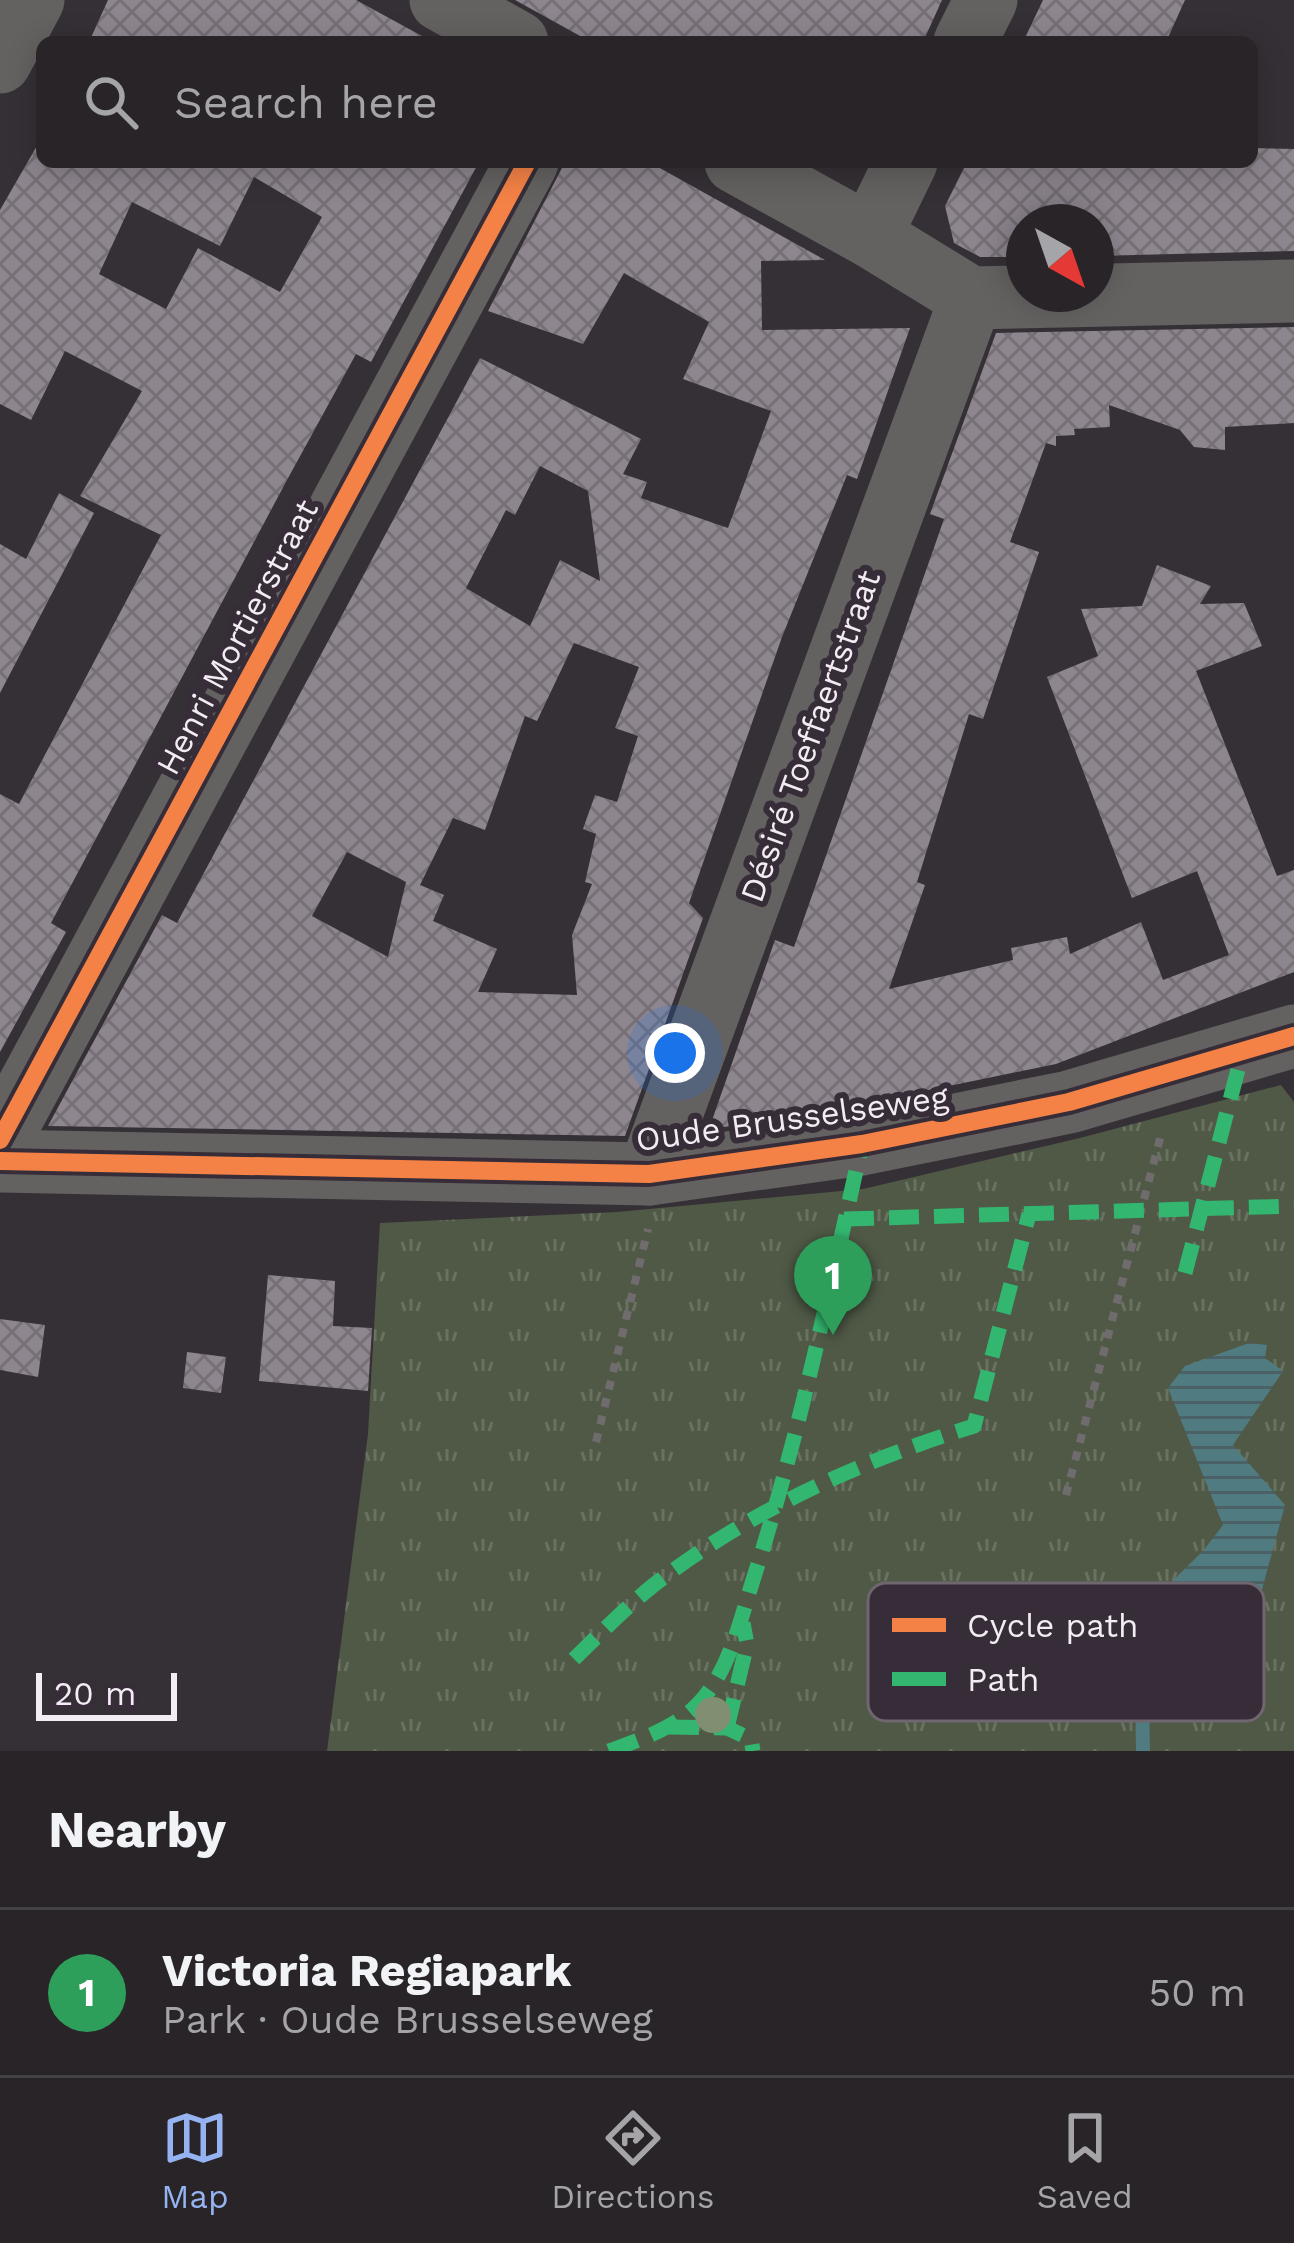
<!DOCTYPE html>
<meta charset="utf-8">
<style>
:root{--surface:#282428;--page:#302c30;--text:#f1f3f6;--muted:#a5a4a8;--line:#444145;--accent:#95b2f1}
body{margin:0;font-family:"Work Sans",sans-serif;background:var(--page);color:var(--text)}
.compass{position:absolute;left:1006px;top:204px;width:108px;height:108px;border-radius:50%;background:var(--surface);box-shadow:0 6px 30px #0003;rotate:140deg}
.scale{position:absolute;left:36px;bottom:30px;width:141px;box-sizing:border-box;padding-left:12px;border:6px solid #f3ecf4;border-top:0;font-size:33px;line-height:42px;white-space:nowrap;color:#f3ecf4;-webkit-text-stroke:9px #362d38;paint-order:stroke}
.you{position:absolute;left:675px;top:1053px;width:42px;height:42px;margin:-30px;border:9px solid #fff;border-radius:50%;background:#1a73e8;box-shadow:0 0 0 18px #1a73e833}
.badge{display:grid;place-items:center;width:78px;height:78px;border-radius:50%;background:var(--accent);color:#fff;font-size:39px;font-weight:700}
.pin{position:absolute;translate:-50% -99px;filter:drop-shadow(0 3px 6px #0008)}
.pin::after{content:'';position:absolute;top:63px;width:42px;height:36px;background:inherit;clip-path:polygon(0 0,100% 0,50% 100%)}
.list{margin:0;padding:0;list-style:none}
h2{display:flex;justify-content:space-between;align-items:center;height:156px;margin:0;padding:0 48px;font-size:51px}
h2 small{font-size:39px;font-weight:400;color:var(--muted)}
.list li{display:grid;grid-template-columns:78px 1fr auto;gap:36px;align-items:center;box-sizing:border-box;height:168px;padding:0 48px;border-top:3px solid var(--line)}
.list b{display:block;font-size:45px;white-space:nowrap}
.list p{margin:0;font-size:39px;white-space:nowrap;color:var(--muted)}
.list em{font-size:39px;font-style:normal;color:var(--muted)}
.icon{flex:none;width:66px;height:66px;fill:none;stroke:currentColor;stroke-width:2;stroke-linecap:round;stroke-linejoin:round}
.map{position:relative;flex:none;width:1294px;height:1751px;overflow:hidden}
.search{position:absolute;background:var(--surface);box-shadow:0 6px 30px #0003;left:36px;right:36px;top:36px;height:132px;display:flex;align-items:center;gap:30px;box-sizing:border-box;padding:0 42px;border-radius:18px;color:var(--muted);font-size:45px}
.sheet{height:324px;background:var(--surface)}
nav{display:flex;justify-content:space-around;align-items:center;box-sizing:border-box;height:168px;border-top:3px solid var(--line);background:var(--surface);font-size:33px;color:var(--muted)}
nav a{display:grid;justify-items:center;gap:6px}
nav .on{color:var(--accent)}
.map>svg:first-child{display:block}
.park{fill:url(#park-tufts)}
.water{fill:url(#water-rules)}
.lines{fill:none;stroke-linecap:round;stroke-linejoin:round}
.stream{stroke:#4f7b81;stroke-width:14}
.building{fill:url(#building-cross-hatch);fill-rule:evenodd}
.path{stroke:#706c6e;stroke-width:8;stroke-dasharray:9 9;stroke-linecap:butt}
.minor{stroke:#646161;stroke-width:63}
.quiet{stroke:#33b770;stroke-width:15;stroke-dasharray:30 15;stroke-linecap:butt}
.cycleway-casing{stroke:#362d38;stroke-width:26}
.cycleway{stroke:#f48246;stroke-width:18}
.tree{fill:#808f72}
.labels{text-anchor:middle;dominant-baseline:central;stroke-width:12;stroke-linejoin:round;paint-order:stroke}
.street-label{font-size:33px;fill:#f3ecf4;stroke:#362d38}
.key{fill:#362d38;stroke:#6f6670;stroke-width:3}
.key-label{font-size:33px;fill:#f3ecf4}
</style>
<div class="map">
<svg width="1294" height="1751" viewBox="0 0 1294 1751">
<defs>
<pattern id="park-tufts" width="24" height="20" patternUnits="userSpaceOnUse" patternTransform="scale(3)"><rect width="24" height="20" fill="#4f5946"/><path d="M3 7l-1-3M5 7V3M7 7l1-3M15 17l-1-3M17 17v-4M19 17l1-3" fill="none" stroke="#697161"/></pattern>
<pattern id="water-rules" width="6" height="5" patternUnits="userSpaceOnUse" patternTransform="scale(3)"><rect width="6" height="5" fill="#4f7b81"/><path d="M0 2.5h6" fill="none" stroke="#4c6165"/></pattern>
<pattern id="building-cross-hatch" width="8" height="8" patternUnits="userSpaceOnUse" patternTransform="scale(3)"><rect width="8" height="8" fill="#8e868f"/><path d="M0 0l8 8M0 8l8-8" fill="none" stroke="#767076"/></pattern>
</defs>
<rect width="100%" height="100%" fill="#353035"/>
<!-- park -->
<path class="park" d="M 1281,1085 L 1294,1102 L 1294,1751 L 327,1751 L 368,1434 L 380,1223 L 617,1212 L 863,1189 L 1080,1138 Z"/>
<!-- water -->
<path class="water" d="M 1249,1343 L 1267,1345 L 1265,1358 L 1283,1371 L 1233,1445 L 1285,1505 L 1235,1689 L 1142,1694 L 1130,1642 L 1157,1596 L 1203,1551 L 1223,1525 L 1168,1388 L 1185,1366 Z"/>
<g class="lines">
<!-- stream -->
<path class="stream" d="M 1142,1694 L 1143,1751"/>
</g>
<!-- building -->
<g class="building">
<path d="M 108,0 L 356,0 L 433,42 L 89,42 Z"/>
<path d="M 515,0 L 942,0 L 923,42 L 591,42 Z"/>
<path d="M 1043,0 L 1185,0 L 1166,42 L 1023,42 Z"/>
<path d="M 42,137 L 42,162 L 479,162 L 371,362 L 356,354 L 287,480 L 51,923 L 66,932 L 0,1052 L 0,794 L 19,804 L 161,535 L 80,496 L 142,391 L 65,351 L 31,420 L 0,404 L 0,210 ZM 254,177 L 322,217 L 280,292 L 198,248 L 166,309 L 99,274 L 132,202 L 220,246 Z"/>
<path d="M 1252,148 L 1294,149 L 1294,251 L 1096,256 L 1096,222 L 1024,222 L 1024,257 L 980,257 L 954,243 L 945,206 L 967,162 L 1252,162 Z"/>
<path d="M 565,162 L 649,162 L 825,260 L 761,261 L 762,330 L 910,328 L 857,479 L 847,475 L 782,637 L 689,903 L 703,918 L 625,1136 L 48,1126 L 162,915 L 177,923 L 480,358 L 641,439 L 623,474 L 647,482 L 641,498 L 728,528 L 771,411 L 683,379 L 709,322 L 624,273 L 583,344 L 488,311 ZM 540,466 L 588,491 L 600,581 L 560,560 L 530,626 L 466,588 L 506,510 L 515,515 ZM 574,643 L 639,667 L 615,728 L 638,736 L 617,802 L 595,795 L 583,829 L 596,834 L 585,882 L 592,884 L 572,935 L 577,995 L 478,992 L 497,949 L 433,921 L 444,895 L 420,885 L 453,818 L 485,830 L 525,716 L 537,721 ZM 347,852 L 406,882 L 388,957 L 312,916 Z"/>
<path d="M 1294,327 L 1294,423 L 1225,427 L 1225,450 L 1194,447 L 1180,430 L 1109,405 L 1110,427 L 1074,429 L 1075,435 L 1056,436 L 1056,446 L 1046,443 L 1010,542 L 1039,552 L 983,719 L 969,714 L 917,882 L 925,885 L 889,989 L 1013,960 L 1011,948 L 1067,937 L 1070,954 L 1141,922 L 1163,980 L 1229,955 L 1197,871 L 1132,898 L 1047,677 L 1098,656 L 1081,609 L 1142,606 L 1157,565 L 1211,586 L 1200,604 L 1244,603 L 1262,646 L 1196,671 L 1277,876 L 1294,870 L 1294,972 L 1056,1064 L 798,1117 L 709,1129 L 775,940 L 794,947 L 944,519 L 930,514 L 996,333 Z"/>
<path d="M 59,493 L 94,513 L 0,693 L 0,544 L 26,559 Z"/>
<path d="M 268,1275 L 335,1281 L 333,1326 L 372,1328 L 368,1391 L 259,1381 Z"/>
<path d="M 0,1319 L 45,1325 L 38,1377 L 0,1370 Z"/>
<path d="M 187,1352 L 226,1357 L 221,1393 L 183,1388 Z"/>
</g>
<g class="lines">
<!-- path -->
<g class="path">
<path d="M 596,1442 L 648,1229"/>
<path d="M 1066,1495 L 1162,1131"/>
</g>
<!-- minor -->
<g class="minor">
<path d="M 441,0 L 517,42"/>
<path d="M 965,42 L 986,0"/>
<path d="M 0,62 L 33,0"/>
<path d="M 736,162 L 870,236 L 971,298 L 1294,291"/>
<path d="M 870,236 L 906,162"/>
<path d="M 0,1140 L 527,162"/>
<path d="M 0,1161 L 649,1174 L 862,1144 L 1069,1102 L 1294,1036"/>
<path d="M 649,1174 L 971,298"/>
</g>
<!-- quiet -->
<g class="quiet">
<path d="M 844,1219 L 1294,1206"/>
<path d="M 1185,1273 L 1242,1054"/>
<path d="M 574,1659 C 600,1634 626,1607 655,1584 C 751,1510 858,1462 974,1426 L 1029,1214"/>
<path d="M 669,1727 L 727,1728 L 751,1739 L 753,1751"/>
<path d="M 727,1728 L 747,1644 L 743,1623"/>
<path d="M 609,1751 C 641,1739 674,1729 698,1704 C 729,1672 740,1621 753,1580 C 799,1438 829,1290 862,1144"/>
</g>
<!-- cycleway casing -->
<g class="cycleway-casing">
<g id="cycleway">
<path d="M 0,1140 L 527,162"/>
<path d="M 0,1161 L 649,1174 L 862,1144 L 1069,1102 L 1294,1036"/>
</g>
</g>
<!-- cycleway -->
<use href="#cycleway" class="cycleway"/>
</g>
<!-- trees -->
<circle class="tree" cx="713" cy="1715" r="18"/>
<g class="labels">
<!-- street labels -->
<g class="street-label">
<text transform="translate(237 637) rotate(-62)">Henri Mortierstraat</text>
<text transform="translate(810 736) rotate(-70)">Désiré Toeffaertstraat</text>
<text transform="translate(792 1118) rotate(-8)">Oude Brusselseweg</text>
</g>
</g>
<!-- legend -->
<rect x="868" y="1583" width="396" height="138" rx="18" class="key"/>
<rect x="892" y="1618" width="54" height="14" fill="#f48246"/>
<rect x="892" y="1672" width="54" height="14" fill="#33b770"/>
<g class="key-label">
<text x="967" y="1637">Cycle path</text>
<text x="967" y="1691">Path</text>
</g>
</svg>
<svg class="compass" viewBox="-18 -18 36 36"><path d="M0-13l5 13h-10z" fill="#e53935"/><path d="M0 13l5-13h-10z" fill="#a5a4a8"/></svg>
<div class="scale">20 m</div>
<div class="you"></div>
<div class="pin badge" style="left:833px;top:1335px;background:#2e9e5b">1</div>
<div class="search"><svg class="icon" aria-label="search" viewBox="0 0 24 24"><circle cx="10" cy="10" r="6"/><path d="M15 15l6 6"/></svg>Search here</div>
</div>
<section class="sheet">
<h2>Nearby<small></small></h2>
<ul class="list">
<li><span class="badge" style="background:#2e9e5b">1</span><div><b>Victoria Regiapark</b><p>Park · Oude Brusselseweg</p></div><em>50 m</em></li>
</ul>
</section>
<nav>
<a class="on"><svg class="icon" aria-label="map" viewBox="0 0 24 24"><path d="M3 6l6-2 6 2 6-2v14l-6 2-6-2-6 2zM9 4v14M15 6v14"/></svg>Map</a>
<a><svg class="icon" aria-label="directions" viewBox="0 0 24 24"><path d="M12 3l9 9-9 9-9-9zM9 14v-3h6M13 9l2 2-2 2"/></svg>Directions</a>
<a><svg class="icon" aria-label="saved" viewBox="0 0 24 24"><path d="M7 4h10v16l-5-4-5 4z"/></svg>Saved</a>
</nav>
